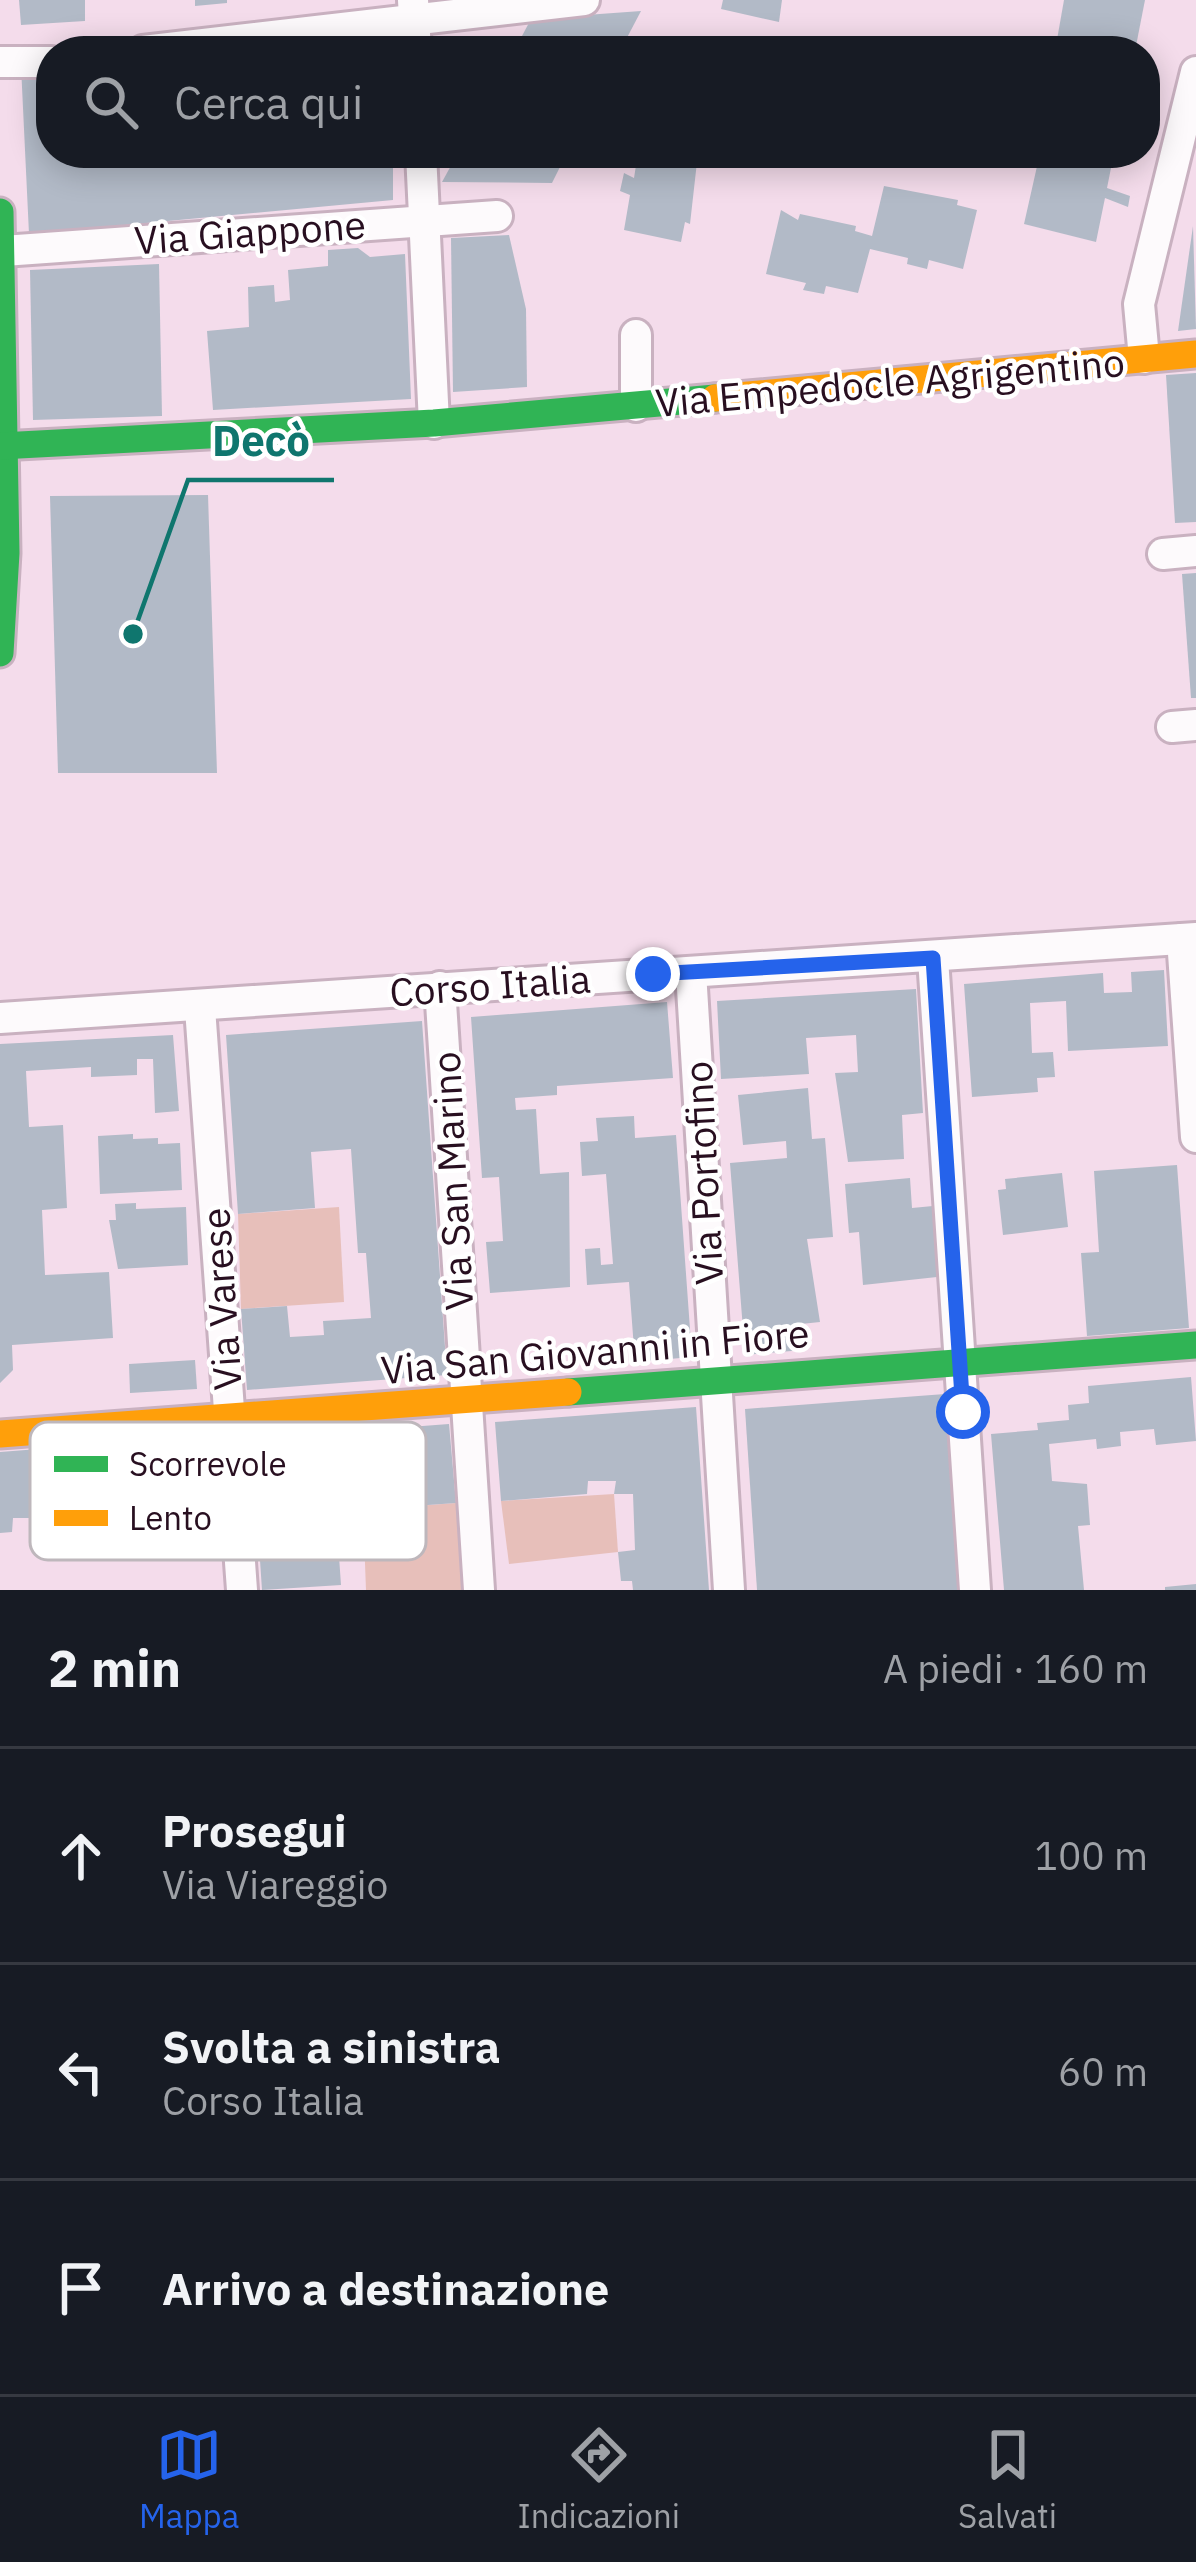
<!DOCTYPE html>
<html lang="it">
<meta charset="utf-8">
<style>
:root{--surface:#171b24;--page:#242831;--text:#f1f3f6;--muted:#9ea1a6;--line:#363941;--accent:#2563eb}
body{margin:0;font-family:"IBM Plex Sans",sans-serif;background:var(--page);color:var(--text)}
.stop{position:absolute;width:36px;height:36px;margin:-27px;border:9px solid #2563eb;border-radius:50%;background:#fff}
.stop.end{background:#2563eb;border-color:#fff;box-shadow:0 3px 12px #0008}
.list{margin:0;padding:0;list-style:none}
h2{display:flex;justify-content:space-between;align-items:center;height:156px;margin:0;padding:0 48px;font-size:51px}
h2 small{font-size:39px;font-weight:400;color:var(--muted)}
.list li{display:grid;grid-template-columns:78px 1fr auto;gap:36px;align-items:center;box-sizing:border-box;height:216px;padding:0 48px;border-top:3px solid var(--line)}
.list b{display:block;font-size:45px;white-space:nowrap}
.list p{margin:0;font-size:39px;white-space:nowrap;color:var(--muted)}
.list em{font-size:39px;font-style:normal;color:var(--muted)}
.icon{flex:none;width:66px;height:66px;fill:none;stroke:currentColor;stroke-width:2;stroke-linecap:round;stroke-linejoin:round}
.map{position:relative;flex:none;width:1196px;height:1590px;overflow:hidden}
.search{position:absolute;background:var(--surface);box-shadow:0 6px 30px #0003;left:36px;right:36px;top:36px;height:132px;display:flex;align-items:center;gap:30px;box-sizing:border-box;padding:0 42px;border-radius:48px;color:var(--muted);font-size:45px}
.sheet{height:804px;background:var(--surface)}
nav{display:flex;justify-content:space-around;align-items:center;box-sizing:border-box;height:168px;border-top:3px solid var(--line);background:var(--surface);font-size:33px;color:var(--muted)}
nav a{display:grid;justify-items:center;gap:6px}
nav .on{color:var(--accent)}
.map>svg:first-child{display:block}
.green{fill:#e7bfba}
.building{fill:#b2bac7}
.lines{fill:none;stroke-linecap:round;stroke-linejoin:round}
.street-casing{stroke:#c9b1c0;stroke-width:36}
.fast-casing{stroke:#c9b1c0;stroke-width:33}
.slow-casing{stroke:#c9b1c0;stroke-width:33}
.street{stroke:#fdfafc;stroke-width:30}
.fast{stroke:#30b455;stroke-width:27}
.slow{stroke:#ff9f0a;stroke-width:27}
.route{stroke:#2563eb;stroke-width:15}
.labels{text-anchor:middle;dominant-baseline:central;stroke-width:9;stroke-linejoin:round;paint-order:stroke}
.street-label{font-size:39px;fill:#280f20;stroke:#fff}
.key{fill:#fff;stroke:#beb7bc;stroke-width:3}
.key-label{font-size:33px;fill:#280f20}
.leader{fill:none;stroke:#0f766e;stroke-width:4.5}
.callout-dot{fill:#0f766e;stroke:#fff;stroke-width:4.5}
.callout-label{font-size:42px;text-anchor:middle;font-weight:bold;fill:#0f766e;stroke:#fff;stroke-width:9;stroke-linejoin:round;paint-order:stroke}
</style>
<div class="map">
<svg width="1196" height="1590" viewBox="0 0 1196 1590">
<rect width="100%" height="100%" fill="#f4dceb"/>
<!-- green -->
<g class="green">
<path d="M 339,1207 L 344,1302 L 241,1309 L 238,1214 Z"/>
<path d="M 614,1494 L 618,1552 L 509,1564 L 501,1501 Z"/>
<path d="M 456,1503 L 462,1590 L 366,1590 L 363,1510 Z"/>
</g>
<!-- building -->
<g class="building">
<path d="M 19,0 L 85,0 L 85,21 L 21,25 Z"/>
<path d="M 195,0 L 227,0 L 227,3 L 195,6 Z"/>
<path d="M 723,0 L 782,0 L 779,22 L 721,9 Z"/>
<path d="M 1064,0 L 1145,0 L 1135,51 L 1055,51 Z"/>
<path d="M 641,11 L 620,51 L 514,51 L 531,19 Z"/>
<path d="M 51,64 L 51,153 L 393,153 L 393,200 L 29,234 L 21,66 Z"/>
<path d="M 458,153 L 567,153 L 552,183 L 442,182 Z"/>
<path d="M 638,153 L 698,153 L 690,224 L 685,222 L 681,242 L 624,230 L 630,195 L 620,191 L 624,173 L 634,178 Z"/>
<path d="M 1040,153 L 1114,153 L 1107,188 L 1130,196 L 1128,207 L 1105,198 L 1096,242 L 1024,224 Z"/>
<path d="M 884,186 L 958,200 L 957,205 L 977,210 L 963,269 L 929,260 L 927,269 L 907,264 L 908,258 L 870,249 L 858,293 L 826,286 L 824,294 L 803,290 L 806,283 L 766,274 L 781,210 L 798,220 L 800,214 L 856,226 L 855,231 L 872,236 Z"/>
<path d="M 1193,226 L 1196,329 L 1178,331 Z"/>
<path d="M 509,235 L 526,309 L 527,387 L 453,392 L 451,238 Z"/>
<path d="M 358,248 L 370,257 L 405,254 L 411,399 L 213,410 L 207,331 L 249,327 L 248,287 L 274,285 L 275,302 L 290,300 L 288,270 L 328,266 L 328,250 Z"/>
<path d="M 159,264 L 162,416 L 33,420 L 30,270 Z"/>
<path d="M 1196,373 L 1196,522 L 1175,523 L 1166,375 Z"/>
<path d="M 208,495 L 217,773 L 58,773 L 50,496 Z"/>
<path d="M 1196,573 L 1196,698 L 1191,698 L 1182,574 Z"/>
<path d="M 1164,970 L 1168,1046 L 1068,1051 L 1066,1001 L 1030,1003 L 1032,1053 L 1053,1052 L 1055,1077 L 1037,1078 L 1038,1092 L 972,1097 L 964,984 L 1103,973 L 1104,993 L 1132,992 L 1131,972 Z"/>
<path d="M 916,989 L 923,1113 L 902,1115 L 904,1159 L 848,1162 L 835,1073 L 858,1072 L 856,1035 L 806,1038 L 809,1074 L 721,1079 L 717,1001 Z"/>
<path d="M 667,1002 L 673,1078 L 557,1086 L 557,1095 L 515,1098 L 516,1110 L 536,1109 L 540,1174 L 569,1172 L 570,1287 L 490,1293 L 486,1242 L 503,1241 L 499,1177 L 482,1178 L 471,1017 Z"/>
<path d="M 422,1021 L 447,1375 L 247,1390 L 241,1309 L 287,1306 L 290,1337 L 324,1335 L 323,1321 L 371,1318 L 366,1253 L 358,1253 L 351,1149 L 311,1152 L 315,1208 L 238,1214 L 226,1035 Z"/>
<path d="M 173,1035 L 179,1111 L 155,1113 L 153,1059 L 137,1059 L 137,1075 L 91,1077 L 91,1067 L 26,1071 L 29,1127 L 63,1125 L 67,1208 L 42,1210 L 45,1275 L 109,1272 L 113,1338 L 12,1345 L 13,1370 L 0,1383 L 0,1044 Z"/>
<path d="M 808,1088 L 812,1139 L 825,1138 L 833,1237 L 807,1239 L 820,1322 L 801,1324 L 803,1350 L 745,1355 L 730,1163 L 787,1158 L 786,1141 L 743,1145 L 738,1095 Z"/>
<path d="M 634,1116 L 635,1138 L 676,1135 L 692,1357 L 635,1362 L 629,1282 L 587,1285 L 585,1249 L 600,1248 L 601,1265 L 613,1264 L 606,1174 L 582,1176 L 580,1142 L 598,1141 L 596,1118 Z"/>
<path d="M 133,1134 L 133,1139 L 158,1138 L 158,1144 L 180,1143 L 182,1190 L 100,1194 L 98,1136 Z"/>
<path d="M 1177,1165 L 1189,1328 L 1087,1336 L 1081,1253 L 1099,1252 L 1094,1171 Z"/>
<path d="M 1062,1173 L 1068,1227 L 1003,1235 L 998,1190 L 1006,1189 L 1005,1179 Z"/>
<path d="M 910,1178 L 912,1208 L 933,1206 L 937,1277 L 863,1285 L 859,1232 L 849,1233 L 845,1184 Z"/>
<path d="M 136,1203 L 136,1209 L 186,1207 L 188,1265 L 118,1269 L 109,1220 L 116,1220 L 115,1204 Z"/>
<path d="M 195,1360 L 197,1389 L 130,1393 L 129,1364 Z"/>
<path d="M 1191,1377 L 1196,1441 L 1156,1445 L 1154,1429 L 1120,1432 L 1121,1446 L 1097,1449 L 1096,1439 L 1049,1444 L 1052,1481 L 1087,1484 L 1090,1525 L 1078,1526 L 1084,1590 L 1004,1590 L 991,1434 L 1038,1430 L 1037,1423 L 1069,1420 L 1068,1405 L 1089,1403 L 1088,1386 Z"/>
<path d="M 945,1394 L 958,1590 L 757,1590 L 745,1409 Z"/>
<path d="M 696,1407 L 709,1590 L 633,1590 L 632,1581 L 621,1581 L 618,1552 L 635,1550 L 633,1494 L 614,1494 L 616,1481 L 588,1481 L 587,1494 L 501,1501 L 495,1422 Z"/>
<path d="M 449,1424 L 456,1503 L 414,1506 L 412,1477 L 370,1481 L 371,1509 L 308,1514 L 309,1530 L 337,1528 L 341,1585 L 262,1590 L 252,1439 Z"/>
<path d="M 64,1447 L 63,1497 L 70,1497 L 71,1518 L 13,1518 L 12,1532 L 0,1533 L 0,1452 Z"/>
<path d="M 1196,1584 L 1196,1590 L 1165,1590 L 1165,1587 Z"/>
</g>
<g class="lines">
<!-- street casing -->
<g class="street-casing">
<g id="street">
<path d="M 413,0 L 416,51"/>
<path d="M 143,51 L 584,0"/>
<path d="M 0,62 L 51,62"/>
<path d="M 421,153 L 434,423"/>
<path d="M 3,251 L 497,216"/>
<path d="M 636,335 L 636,406"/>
<path d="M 1144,358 L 1139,304 L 1196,72"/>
<path d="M 1163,554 L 1196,551"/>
<path d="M 1172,727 L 1196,725"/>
<path d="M 1182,939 L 1196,1137"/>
<path d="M 933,958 L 975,1590"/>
<path d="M 691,972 L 729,1590"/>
<path d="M 440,987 L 479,1590"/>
<path d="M 200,1008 L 242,1590"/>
<path d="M 0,1018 L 1196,938"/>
</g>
</g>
<!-- fast casing -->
<g class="fast-casing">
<g id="fast">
<path d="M 0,212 L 6,553 L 0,653"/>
<path d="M 0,446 L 434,423 L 715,398"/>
<path d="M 568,1392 L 1196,1345"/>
</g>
</g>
<!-- slow casing -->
<g class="slow-casing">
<g id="slow">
<path d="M 715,398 L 1196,354"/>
<path d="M 0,1434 L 568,1392"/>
</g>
</g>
<!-- street -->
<use href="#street" class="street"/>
<!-- fast -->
<use href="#fast" class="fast"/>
<!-- slow -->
<use href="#slow" class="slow"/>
</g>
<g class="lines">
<!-- route -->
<path class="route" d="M 653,974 L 933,958 L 963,1412"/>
</g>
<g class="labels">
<!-- street labels -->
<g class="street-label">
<text transform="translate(250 232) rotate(-4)">Via Giappone</text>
<text transform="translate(890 382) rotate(-5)">Via Empedocle Agrigentino</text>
<text transform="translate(490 985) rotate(-4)">Corso Italia</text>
<text transform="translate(703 1173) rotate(-93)">Via Portofino</text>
<text transform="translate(452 1181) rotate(-93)">Via San Marino</text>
<text transform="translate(221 1299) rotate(-94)">Via Varese</text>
<text transform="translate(595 1351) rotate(-5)">Via San Giovanni in Fiore</text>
</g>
</g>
<!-- legend -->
<rect x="30" y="1422" width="396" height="138" rx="18" class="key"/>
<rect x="54" y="1456" width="54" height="16" fill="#30b455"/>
<rect x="54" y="1510" width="54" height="16" fill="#ff9f0a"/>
<g class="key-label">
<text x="129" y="1476">Scorrevole</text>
<text x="129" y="1530">Lento</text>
</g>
<!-- callouts -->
<path class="leader" d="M133 634L188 480H334"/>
<circle class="callout-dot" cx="133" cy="634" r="12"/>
<g class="callout-label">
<text x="261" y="456">Decò</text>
</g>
</svg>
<div class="stop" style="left:963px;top:1412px"></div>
<div class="stop end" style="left:653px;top:974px"></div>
<div class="search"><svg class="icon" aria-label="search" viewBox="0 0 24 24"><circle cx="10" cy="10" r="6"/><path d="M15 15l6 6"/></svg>Cerca qui</div>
</div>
<section class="sheet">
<h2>2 min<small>A piedi · 160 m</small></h2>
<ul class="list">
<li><svg class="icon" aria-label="ahead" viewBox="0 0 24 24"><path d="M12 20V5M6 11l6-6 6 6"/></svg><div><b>Prosegui</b><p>Via Viareggio</p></div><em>100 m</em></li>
<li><svg class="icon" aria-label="left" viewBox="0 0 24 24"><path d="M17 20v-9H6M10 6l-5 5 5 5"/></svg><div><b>Svolta a sinistra</b><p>Corso Italia</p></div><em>60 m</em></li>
<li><svg class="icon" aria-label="arrive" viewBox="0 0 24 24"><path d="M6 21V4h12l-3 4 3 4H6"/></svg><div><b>Arrivo a destinazione</b></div></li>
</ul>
</section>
<nav>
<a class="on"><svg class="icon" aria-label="map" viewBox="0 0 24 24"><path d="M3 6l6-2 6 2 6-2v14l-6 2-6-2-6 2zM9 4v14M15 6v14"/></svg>Mappa</a>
<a><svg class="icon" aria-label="directions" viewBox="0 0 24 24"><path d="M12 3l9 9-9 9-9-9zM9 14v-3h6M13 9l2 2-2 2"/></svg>Indicazioni</a>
<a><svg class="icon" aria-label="saved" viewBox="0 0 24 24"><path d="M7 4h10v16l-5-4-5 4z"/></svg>Salvati</a>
</nav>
